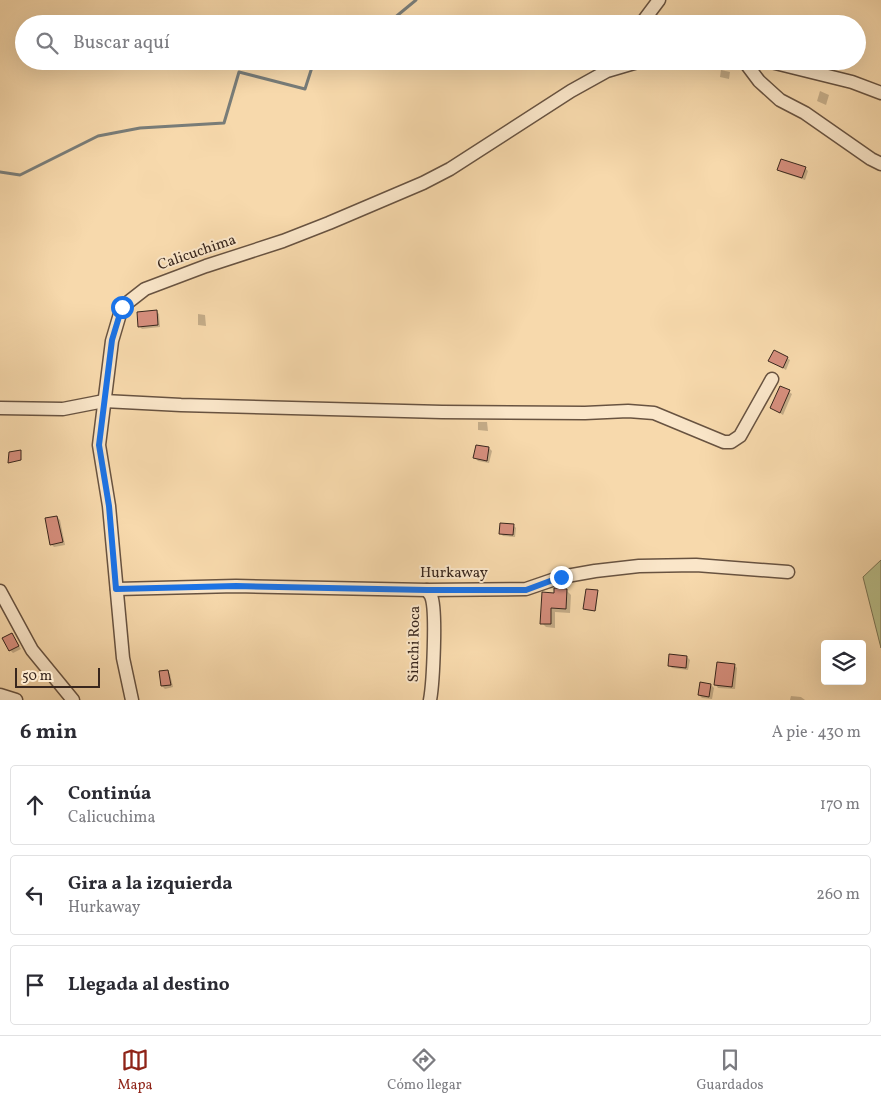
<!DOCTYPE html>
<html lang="es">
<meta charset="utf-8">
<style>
:root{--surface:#fff;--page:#f2f2f3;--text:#2b2b33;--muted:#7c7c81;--line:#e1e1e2;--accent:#8f2418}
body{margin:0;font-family:Vollkorn,serif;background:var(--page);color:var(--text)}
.controls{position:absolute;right:15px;bottom:15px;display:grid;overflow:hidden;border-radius:5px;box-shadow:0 5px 20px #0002}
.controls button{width:45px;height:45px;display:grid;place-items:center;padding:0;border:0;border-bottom:1px solid var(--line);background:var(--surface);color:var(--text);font:25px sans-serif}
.scale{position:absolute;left:15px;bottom:12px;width:85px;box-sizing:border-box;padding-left:5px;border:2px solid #38261d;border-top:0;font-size:14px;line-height:18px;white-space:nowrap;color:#38261d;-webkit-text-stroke:4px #fae6c9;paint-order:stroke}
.stop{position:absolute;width:15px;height:15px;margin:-11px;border:4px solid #1a73e8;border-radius:50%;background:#fff}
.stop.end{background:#1a73e8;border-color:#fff;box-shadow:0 1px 5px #0008}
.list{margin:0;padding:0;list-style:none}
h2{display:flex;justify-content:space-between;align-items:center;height:65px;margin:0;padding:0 20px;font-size:21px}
h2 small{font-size:16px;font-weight:400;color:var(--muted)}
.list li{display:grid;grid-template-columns:32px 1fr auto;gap:15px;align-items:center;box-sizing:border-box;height:80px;margin:0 10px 10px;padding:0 10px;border:1px solid var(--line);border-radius:5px}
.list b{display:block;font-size:19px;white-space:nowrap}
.list p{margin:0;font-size:16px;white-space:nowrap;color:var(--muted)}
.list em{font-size:16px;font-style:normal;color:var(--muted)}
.icon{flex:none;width:28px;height:28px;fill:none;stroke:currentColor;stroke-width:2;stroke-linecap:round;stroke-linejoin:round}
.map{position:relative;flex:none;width:881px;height:700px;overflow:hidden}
.search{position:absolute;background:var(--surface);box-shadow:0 5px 20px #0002;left:15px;right:15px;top:15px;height:55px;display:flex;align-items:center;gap:12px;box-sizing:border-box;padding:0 18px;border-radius:28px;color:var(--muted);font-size:19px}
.sheet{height:335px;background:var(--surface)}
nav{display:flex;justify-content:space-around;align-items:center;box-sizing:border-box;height:70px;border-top:1px solid var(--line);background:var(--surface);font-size:14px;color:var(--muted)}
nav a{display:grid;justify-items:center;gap:2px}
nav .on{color:var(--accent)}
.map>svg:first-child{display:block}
.green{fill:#bac08b;stroke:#797354}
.shadow{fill:#0003}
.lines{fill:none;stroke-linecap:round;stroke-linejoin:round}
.stream{stroke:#797d79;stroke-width:3}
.building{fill:#d78f7e;stroke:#38261d}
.minor-casing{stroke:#685341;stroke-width:15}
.minor{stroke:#fae6c9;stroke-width:12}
.route{stroke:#1a73e8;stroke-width:6}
.labels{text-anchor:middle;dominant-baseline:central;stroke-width:4;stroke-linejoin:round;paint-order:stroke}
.street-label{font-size:15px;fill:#38261d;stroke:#fae6c9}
</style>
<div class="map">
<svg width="881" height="700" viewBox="0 0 881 700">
<rect width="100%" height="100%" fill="#f7d9ac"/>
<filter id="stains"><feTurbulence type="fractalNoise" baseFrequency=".004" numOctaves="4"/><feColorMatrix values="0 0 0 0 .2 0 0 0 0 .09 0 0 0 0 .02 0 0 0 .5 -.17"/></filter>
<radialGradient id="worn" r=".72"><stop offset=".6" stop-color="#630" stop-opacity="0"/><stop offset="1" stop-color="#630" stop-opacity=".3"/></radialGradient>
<!-- green -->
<path class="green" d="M 881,560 L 881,648 L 863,577 Z"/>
<!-- shadow -->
<g class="shadow">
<path d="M 721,70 L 730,72 L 729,79 L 720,77 Z"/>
<path d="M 820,91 L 829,95 L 826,105 L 817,101 Z"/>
<path d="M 805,168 L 808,171 L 805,180 L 781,172 L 779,170 Z"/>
<path d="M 156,311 L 159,314 L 160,327 L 142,329 L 140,327 Z"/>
<path d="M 198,314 L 205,315 L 206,326 L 198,325 Z"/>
<path d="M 787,358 L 790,360 L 786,370 L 770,361 Z"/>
<path d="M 781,387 L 792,394 L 783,415 L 772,408 Z"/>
<path d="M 478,422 L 487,422 L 488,431 L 478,430 Z"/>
<path d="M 489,448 L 492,451 L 489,463 L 478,461 L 475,458 Z"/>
<path d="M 57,517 L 60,520 L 65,545 L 54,547 L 51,544 Z"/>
<path d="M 513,525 L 516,528 L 515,537 L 503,536 L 500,533 Z"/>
<path d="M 567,591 L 571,595 L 570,613 L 555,612 L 555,628 L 546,627 L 542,623 L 555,594 Z"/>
<path d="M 598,591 L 596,611 L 585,610 L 584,609 Z"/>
<path d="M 14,637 L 21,649 L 13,653 L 10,650 Z"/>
<path d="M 687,657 L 690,660 L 688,670 L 672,668 L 669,665 Z"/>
<path d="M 734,665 L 737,668 L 735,689 L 718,688 L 716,685 Z"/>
<path d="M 168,671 L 170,674 L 173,687 L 165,689 L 162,686 Z"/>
<path d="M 711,685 L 714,688 L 712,699 L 702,698 L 699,695 Z"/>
<path d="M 791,696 L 801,697 L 805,700 L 790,700 Z"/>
</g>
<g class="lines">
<!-- stream -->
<g class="stream">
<path d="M 383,24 L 393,19 L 416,0"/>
<path d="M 0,172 L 20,175 L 98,136 L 140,128 L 224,123 L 239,72 L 305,89 L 314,61"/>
</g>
</g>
<!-- building -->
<g class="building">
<path d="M 781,159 L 806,167 L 802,178 L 777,170 Z"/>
<path d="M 157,310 L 158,325 L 138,327 L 137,312 Z"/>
<path d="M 774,350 L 788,357 L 783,368 L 768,361 Z"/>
<path d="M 780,386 L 790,390 L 780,413 L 770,408 Z"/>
<path d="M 476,445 L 489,447 L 487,461 L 473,458 Z"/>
<path d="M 21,450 L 21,460 L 8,463 L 9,452 Z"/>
<path d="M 57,516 L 63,542 L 50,545 L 45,518 Z"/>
<path d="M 500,523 L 514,524 L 513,535 L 499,534 Z"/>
<path d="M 554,588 L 567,589 L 566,609 L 551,608 L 551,624 L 540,624 L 542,592 L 554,593 Z"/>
<path d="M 586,589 L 598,590 L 595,611 L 583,609 Z"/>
<path d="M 12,633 L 19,646 L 9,651 L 2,638 Z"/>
<path d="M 669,654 L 687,656 L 686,668 L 668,666 Z"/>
<path d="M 717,662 L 735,664 L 732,687 L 714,685 Z"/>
<path d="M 168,670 L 171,685 L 161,686 L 159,671 Z"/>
<path d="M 700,682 L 711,684 L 709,697 L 698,695 Z"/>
</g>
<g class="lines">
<!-- minor casing -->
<g class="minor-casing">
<g id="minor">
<path d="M 641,24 L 659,0"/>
<path d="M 744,61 L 759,81 L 780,100 L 805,113 L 871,159 L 881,164"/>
<path d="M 767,61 L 852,82 L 881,93"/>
<path d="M 0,408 L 63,409 L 104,401 L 181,405 L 442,412 L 585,413 L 628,411 L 654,413 L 724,442 L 731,442 L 740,436 L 772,379"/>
<path d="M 117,589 L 236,586 L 427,590 L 526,589 L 561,577 L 595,571 L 639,566 L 696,565 L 788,572"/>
<path d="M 427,590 C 428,592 430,594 431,596 C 437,609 433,684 430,700"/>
<path d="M 0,591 L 32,650 L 73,700"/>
<path d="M 0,695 L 16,700"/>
<path d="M 132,700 L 123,658 L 109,506 L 99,445 L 112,341 L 122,307 L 145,289 L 206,266 L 283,241 L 329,223 L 423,183 L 450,169 L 571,91 L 607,71 L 641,61"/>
</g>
</g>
<!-- minor -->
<use href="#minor" class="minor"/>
</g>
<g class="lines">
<!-- route -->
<path class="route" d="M 122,307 L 112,340 L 99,445 L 109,506 L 116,589 L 236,586 L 427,590 L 526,590 L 561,577"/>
</g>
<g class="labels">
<!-- street labels -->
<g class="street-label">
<text transform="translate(197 253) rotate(-19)">Calicuchima</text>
<text x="454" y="573">Hurkaway</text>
<text transform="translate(415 644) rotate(-89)">Sinchi Roca</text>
</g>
</g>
<rect width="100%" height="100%" filter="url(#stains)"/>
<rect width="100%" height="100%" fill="url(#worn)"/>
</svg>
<div class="controls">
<button><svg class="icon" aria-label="layers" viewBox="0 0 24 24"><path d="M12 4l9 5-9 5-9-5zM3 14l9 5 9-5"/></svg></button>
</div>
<div class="scale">50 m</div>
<div class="stop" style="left:122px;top:307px"></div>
<div class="stop end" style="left:561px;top:577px"></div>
<div class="search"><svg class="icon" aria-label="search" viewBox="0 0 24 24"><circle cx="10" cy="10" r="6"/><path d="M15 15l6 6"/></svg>Buscar aquí</div>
</div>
<section class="sheet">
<h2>6 min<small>A pie · 430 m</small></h2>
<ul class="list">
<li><svg class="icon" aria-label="ahead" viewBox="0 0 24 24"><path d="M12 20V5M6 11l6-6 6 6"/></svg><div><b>Continúa</b><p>Calicuchima</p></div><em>170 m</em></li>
<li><svg class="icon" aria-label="left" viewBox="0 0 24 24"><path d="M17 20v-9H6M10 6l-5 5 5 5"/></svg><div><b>Gira a la izquierda</b><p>Hurkaway</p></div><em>260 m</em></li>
<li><svg class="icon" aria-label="arrive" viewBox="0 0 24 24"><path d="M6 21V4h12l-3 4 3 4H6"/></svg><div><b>Llegada al destino</b></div></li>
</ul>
</section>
<nav>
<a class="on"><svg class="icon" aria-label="map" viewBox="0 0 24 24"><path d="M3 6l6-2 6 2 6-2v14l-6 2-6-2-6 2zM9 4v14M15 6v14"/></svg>Mapa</a>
<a><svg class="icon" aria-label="directions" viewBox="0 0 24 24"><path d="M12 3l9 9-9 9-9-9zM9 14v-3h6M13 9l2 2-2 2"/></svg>Cómo llegar</a>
<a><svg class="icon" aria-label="saved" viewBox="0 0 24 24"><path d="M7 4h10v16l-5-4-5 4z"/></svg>Guardados</a>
</nav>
